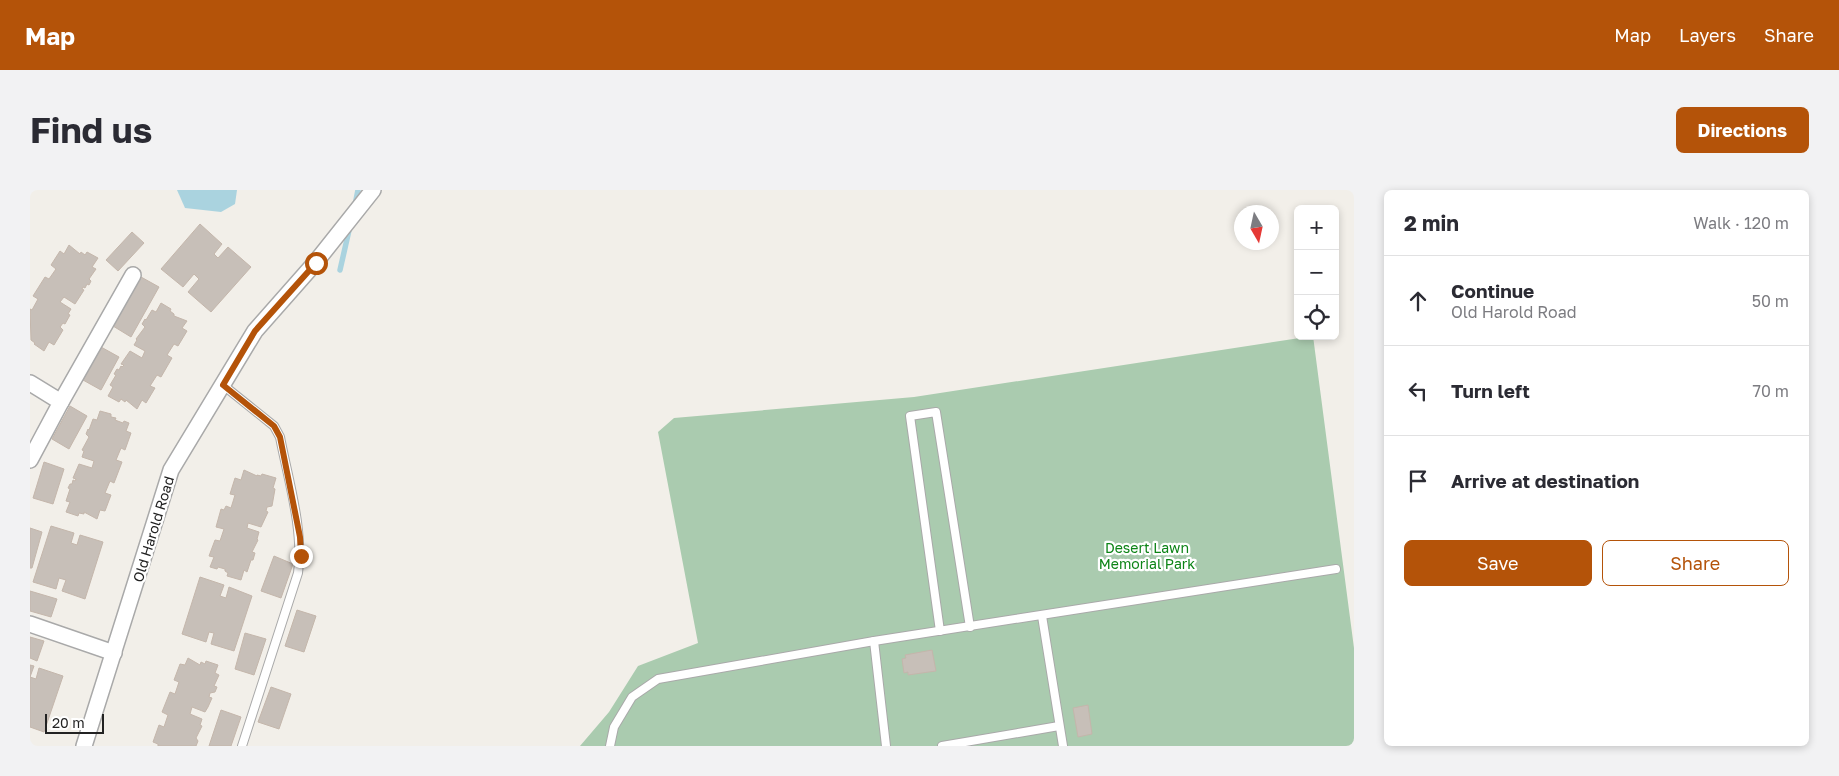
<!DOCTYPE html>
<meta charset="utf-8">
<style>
:root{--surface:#fff;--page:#f2f2f3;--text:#2b2b33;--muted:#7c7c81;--line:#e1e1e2;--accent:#b45309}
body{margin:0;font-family:"Golos Text",sans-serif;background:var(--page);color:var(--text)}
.controls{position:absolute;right:15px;top:15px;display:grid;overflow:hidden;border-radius:8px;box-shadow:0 2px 8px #0003}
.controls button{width:45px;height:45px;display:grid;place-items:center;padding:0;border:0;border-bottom:1px solid var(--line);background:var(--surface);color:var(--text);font:25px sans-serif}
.compass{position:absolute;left:1204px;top:15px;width:45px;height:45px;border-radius:50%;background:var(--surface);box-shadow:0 2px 8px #0003;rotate:171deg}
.scale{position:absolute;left:15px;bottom:12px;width:59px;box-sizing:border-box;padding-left:5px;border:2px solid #222;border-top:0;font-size:14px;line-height:18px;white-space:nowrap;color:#222;-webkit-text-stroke:4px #fff;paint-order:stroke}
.stop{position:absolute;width:15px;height:15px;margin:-11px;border:4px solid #b45309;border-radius:50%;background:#fff}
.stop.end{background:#b45309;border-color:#fff;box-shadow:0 1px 5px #0008}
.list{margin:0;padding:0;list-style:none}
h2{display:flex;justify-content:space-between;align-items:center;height:65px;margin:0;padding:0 20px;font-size:21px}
h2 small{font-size:16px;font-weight:400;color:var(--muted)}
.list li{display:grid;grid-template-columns:32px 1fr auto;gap:15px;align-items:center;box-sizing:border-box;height:90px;padding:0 20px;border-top:1px solid var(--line)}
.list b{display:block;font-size:19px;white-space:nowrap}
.list p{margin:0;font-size:16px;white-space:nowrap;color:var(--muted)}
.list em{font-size:16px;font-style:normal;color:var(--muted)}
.actions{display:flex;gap:10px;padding:15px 20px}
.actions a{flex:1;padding:11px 0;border:1px solid var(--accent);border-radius:8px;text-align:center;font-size:18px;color:var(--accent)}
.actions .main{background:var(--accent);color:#fff}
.icon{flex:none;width:28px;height:28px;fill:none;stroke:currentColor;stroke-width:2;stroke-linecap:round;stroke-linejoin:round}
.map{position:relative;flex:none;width:1324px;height:556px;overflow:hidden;border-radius:8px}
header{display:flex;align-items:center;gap:30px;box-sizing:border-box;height:70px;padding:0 25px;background:var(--accent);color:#fff}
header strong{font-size:24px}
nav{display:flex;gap:28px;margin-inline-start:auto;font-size:18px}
.intro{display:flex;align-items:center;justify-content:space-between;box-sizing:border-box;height:120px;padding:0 30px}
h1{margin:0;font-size:35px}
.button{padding:12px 22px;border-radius:8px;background:var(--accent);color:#fff;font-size:18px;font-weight:700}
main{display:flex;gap:30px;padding:0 30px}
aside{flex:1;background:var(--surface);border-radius:8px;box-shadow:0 2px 8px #0003}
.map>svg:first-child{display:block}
.cemetery{fill:#aacbaf}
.water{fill:#aad3df}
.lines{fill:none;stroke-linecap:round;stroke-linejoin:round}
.stream{stroke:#aad3df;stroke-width:5.5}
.building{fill:#c7bfb8;stroke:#c4b6ab}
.lane-casing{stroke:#a9a9a9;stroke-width:10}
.street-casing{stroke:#a9a9a9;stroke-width:18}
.lane{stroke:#fff;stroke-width:8}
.street{stroke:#fff;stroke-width:15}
.route{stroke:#b45309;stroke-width:6}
.labels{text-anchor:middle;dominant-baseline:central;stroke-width:4.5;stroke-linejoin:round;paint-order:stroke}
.street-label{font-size:14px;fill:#222;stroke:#fff}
.park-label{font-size:14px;fill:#0c8416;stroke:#fff}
</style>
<header>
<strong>Map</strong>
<nav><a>Map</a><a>Layers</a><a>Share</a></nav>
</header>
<div class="intro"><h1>Find us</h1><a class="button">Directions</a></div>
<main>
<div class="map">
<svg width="1324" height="556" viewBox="0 0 1324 556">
<rect width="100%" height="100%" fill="#f2efe9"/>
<!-- cemetery -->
<path class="cemetery" d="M 1283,146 L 1324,458 L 1324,556 L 550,556 L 579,522 L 608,476 L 668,453 L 628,242 L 644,228 L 884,207 Z"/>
<!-- water -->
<path class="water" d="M 147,0 L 207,0 L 205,14 L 191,22 L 155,18 Z"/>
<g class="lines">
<!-- stream -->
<g class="stream">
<path d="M 325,15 L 328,0"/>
<path d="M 310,80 L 320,36"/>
</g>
</g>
<!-- building -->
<g class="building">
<path d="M 170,34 L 192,54 L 184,64 L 188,68 L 198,57 L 221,77 L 181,122 L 158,102 L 169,89 L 164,84 L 153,97 L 131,79 Z"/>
<path d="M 102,42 L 114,53 L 88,81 L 76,70 Z"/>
<path d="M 39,55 L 50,64 L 51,62 L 55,65 L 57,62 L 68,68 L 62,77 L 66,79 L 59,89 L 61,91 L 59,95 L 57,94 L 55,98 L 53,97 L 52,99 L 54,100 L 45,114 L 34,107 L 30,112 L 41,119 L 38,124 L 40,125 L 35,134 L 33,133 L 30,137 L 33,140 L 24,155 L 19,152 L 14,161 L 4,154 L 5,153 L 1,150 L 0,119 L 2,120 L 8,109 L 3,106 L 15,87 L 19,89 L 26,79 L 21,75 L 30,61 L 34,64 Z"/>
<path d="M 111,87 L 129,97 L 101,147 L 83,136 Z"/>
<path d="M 131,113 L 141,119 L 140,121 L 144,124 L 144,126 L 157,131 L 152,138 L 157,141 L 148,156 L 144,154 L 137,165 L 142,168 L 131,187 L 127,185 L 120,196 L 125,198 L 116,213 L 112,210 L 107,219 L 96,210 L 95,212 L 91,209 L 89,212 L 78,206 L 83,197 L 80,195 L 86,185 L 84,184 L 87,179 L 89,180 L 91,176 L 92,177 L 94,175 L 91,174 L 100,161 L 112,168 L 115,161 L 104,155 L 107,150 L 106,149 L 115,137 L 112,134 L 115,129 L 116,130 L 122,120 L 126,122 Z"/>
<path d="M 71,157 L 89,167 L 71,200 L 53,190 Z"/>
<path d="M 40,216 L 57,226 L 39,259 L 22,249 Z"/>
<path d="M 70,221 L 81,224 L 81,227 L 86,228 L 85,230 L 93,233 L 94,231 L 99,233 L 96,241 L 101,243 L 95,260 L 91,258 L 86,270 L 92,272 L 84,293 L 80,291 L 75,303 L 81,305 L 75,321 L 70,320 L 67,329 L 54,322 L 54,324 L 49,323 L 48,326 L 36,322 L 40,312 L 36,311 L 40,299 L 38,298 L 40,294 L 42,294 L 43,290 L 45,291 L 46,289 L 43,288 L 49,274 L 62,278 L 64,271 L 52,267 L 54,261 L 52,260 L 59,247 L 56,244 L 58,239 L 59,240 L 63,229 L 67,230 Z"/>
<path d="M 14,272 L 34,279 L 23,314 L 3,308 Z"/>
<path d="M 214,280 L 227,286 L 227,285 L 231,286 L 232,284 L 246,288 L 243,298 L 245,299 L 242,316 L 237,317 L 236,321 L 238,322 L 231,337 L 218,333 L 217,338 L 229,342 L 227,349 L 228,350 L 222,362 L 225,363 L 223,370 L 221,370 L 217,382 L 214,380 L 211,390 L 197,386 L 198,383 L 195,381 L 195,379 L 188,377 L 187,379 L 180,377 L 184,367 L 179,366 L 185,350 L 190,351 L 194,339 L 186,337 L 191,319 L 194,320 L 196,316 L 201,318 L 205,305 L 200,304 L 205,288 L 211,290 Z"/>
<path d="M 21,336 L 44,343 L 41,353 L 47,355 L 50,345 L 73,352 L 55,409 L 32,401 L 36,390 L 29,388 L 26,399 L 3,392 Z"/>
<path d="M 0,338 L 12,342 L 2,378 L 0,378 Z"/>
<path d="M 244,366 L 263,374 L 251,408 L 231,401 Z"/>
<path d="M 170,387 L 194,395 L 190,406 L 196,408 L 199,397 L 222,406 L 204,461 L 181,454 L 184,443 L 179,442 L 176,452 L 152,444 Z"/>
<path d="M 0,401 L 27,409 L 21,427 L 0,421 Z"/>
<path d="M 267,420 L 286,426 L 274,462 L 255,456 Z"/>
<path d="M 215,443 L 236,449 L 224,485 L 205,479 Z"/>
<path d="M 0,447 L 14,451 L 7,471 L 0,468 Z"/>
<path d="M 902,460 L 906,481 L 878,485 L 878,482 L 874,483 L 872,469 L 876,468 L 875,465 Z"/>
<path d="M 158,468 L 170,475 L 171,472 L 175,474 L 176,471 L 188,475 L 185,483 L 189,485 L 184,496 L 187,497 L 185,502 L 180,503 L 179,507 L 182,508 L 178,517 L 175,522 L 162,517 L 160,524 L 172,529 L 170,535 L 172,536 L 166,548 L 168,551 L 166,556 L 128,556 L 128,554 L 123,552 L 129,535 L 134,537 L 138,525 L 132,522 L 140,502 L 145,504 L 149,492 L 144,490 L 150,474 L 155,475 Z"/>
<path d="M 0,475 L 4,476 L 0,487 L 6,489 L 9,478 L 33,486 L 14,542 L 0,537 Z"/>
<path d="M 241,497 L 261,504 L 249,539 L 228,532 Z"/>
<path d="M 1058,515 L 1062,544 L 1048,547 L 1043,518 Z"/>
<path d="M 191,520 L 211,527 L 201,556 L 179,556 Z"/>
</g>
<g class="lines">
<!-- lane casing -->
<g class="lane-casing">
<g id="lane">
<path d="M 193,195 L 244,236 L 250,247 C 258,289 274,340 268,383 L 212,556"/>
<path d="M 1012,426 L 1033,556"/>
<path d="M 910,441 L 880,226 L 906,222 L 940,437"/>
<path d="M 844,451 L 856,556"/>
<path d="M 580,556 L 584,537 L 602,507 L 628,489 L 844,451 L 1306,379"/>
<path d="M 912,556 L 1029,536"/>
</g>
</g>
<!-- street casing -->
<g class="street-casing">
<g id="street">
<path d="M 0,193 L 31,212 L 0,270"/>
<path d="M 31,212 L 103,85"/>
<path d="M 0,434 L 84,463"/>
<path d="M 54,556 L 141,280 L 225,141 L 285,73 L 343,0"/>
</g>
</g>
<!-- lane -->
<use href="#lane" class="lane"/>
<!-- street -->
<use href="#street" class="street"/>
</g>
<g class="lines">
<!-- route -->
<path class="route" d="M 271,366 L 270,347 L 250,247 L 244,236 L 193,195 L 225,141 L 286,73"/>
</g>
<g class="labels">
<!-- street labels -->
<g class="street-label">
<text transform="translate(123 339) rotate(-73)">Old Harold Road</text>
</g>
<!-- park labels -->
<g class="park-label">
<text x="1117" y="357">Desert Lawn<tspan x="1117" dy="16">Memorial Park</tspan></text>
</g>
</g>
</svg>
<div class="controls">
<button>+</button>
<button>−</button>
<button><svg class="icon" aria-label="locate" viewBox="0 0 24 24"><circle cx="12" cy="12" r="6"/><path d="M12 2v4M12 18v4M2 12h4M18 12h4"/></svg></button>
</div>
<svg class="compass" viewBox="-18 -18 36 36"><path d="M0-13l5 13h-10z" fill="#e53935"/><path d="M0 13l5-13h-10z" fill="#7c7c81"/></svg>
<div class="scale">20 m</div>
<div class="stop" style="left:286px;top:73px"></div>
<div class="stop end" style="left:271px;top:366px"></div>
</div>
<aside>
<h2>2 min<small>Walk · 120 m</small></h2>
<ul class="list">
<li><svg class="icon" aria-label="ahead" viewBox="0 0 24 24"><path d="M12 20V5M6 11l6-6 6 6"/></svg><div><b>Continue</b><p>Old Harold Road</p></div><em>50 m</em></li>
<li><svg class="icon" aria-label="left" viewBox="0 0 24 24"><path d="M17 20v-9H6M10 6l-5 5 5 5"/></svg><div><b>Turn left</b></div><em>70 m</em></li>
<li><svg class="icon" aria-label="arrive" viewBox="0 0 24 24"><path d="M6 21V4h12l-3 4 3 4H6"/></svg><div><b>Arrive at destination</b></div></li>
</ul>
<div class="actions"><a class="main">Save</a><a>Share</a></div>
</aside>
</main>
